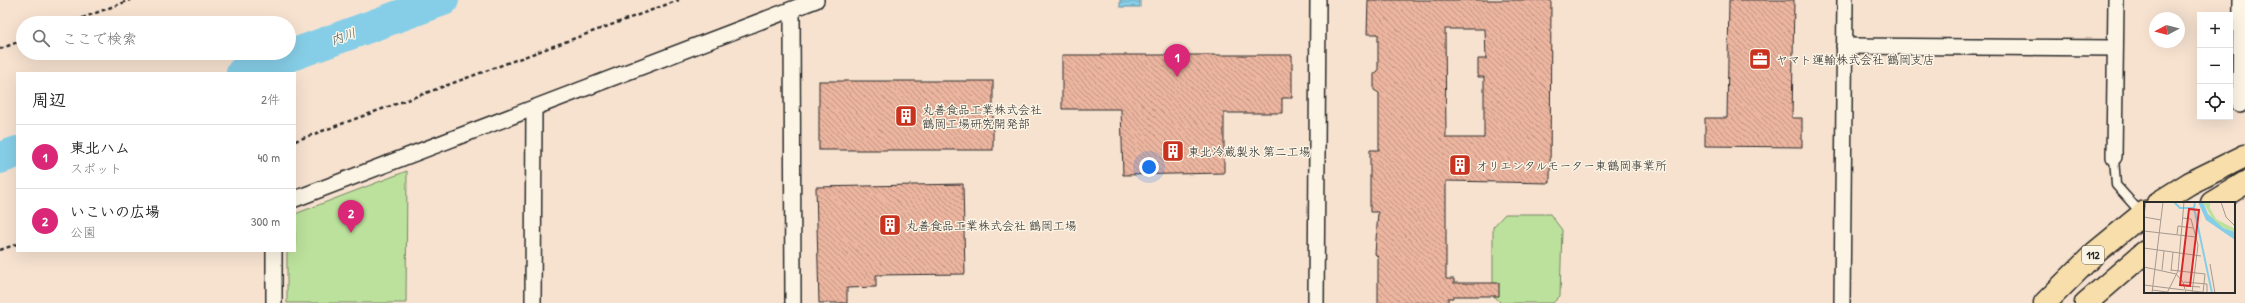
<!DOCTYPE html>
<html lang="ja">
<meta charset="utf-8">
<style>
:root{--surface:#fff;--page:#f6f6f6;--text:#222;--muted:#767676;--line:#e0e0e0;--accent:#db2777}
body{margin:0;font-family:"Patrick Hand","Klee One",sans-serif;background:var(--page);color:var(--text)}
.controls{position:absolute;right:12px;top:12px;display:grid;overflow:hidden;border-radius:0px;box-shadow:0 4px 16px #0002}
.controls button{width:36px;height:36px;display:grid;place-items:center;padding:0;border:0;border-bottom:1px solid var(--line);background:var(--surface);color:var(--text);font:20px sans-serif}
.compass{position:absolute;left:2149px;top:12px;width:36px;height:36px;border-radius:50%;background:var(--surface);box-shadow:0 4px 16px #0002;rotate:263deg}
.you{position:absolute;left:1149px;top:167px;width:14px;height:14px;margin:-10px;border:3px solid #fff;border-radius:50%;background:#1a73e8;box-shadow:0 0 0 6px #1a73e833}
.badge{display:grid;place-items:center;width:26px;height:26px;border-radius:50%;background:var(--accent);color:#fff;font-size:13px;font-weight:700}
.pin{position:absolute;translate:-50% -33px;filter:drop-shadow(0 1px 2px #0008)}
.pin::after{content:'';position:absolute;top:21px;width:14px;height:12px;background:inherit;clip-path:polygon(0 0,100% 0,50% 100%)}
.list{margin:0;padding:0;list-style:none}
h2{display:flex;justify-content:space-between;align-items:center;height:52px;margin:0;padding:0 16px;font-size:17px}
h2 small{font-size:13px;font-weight:400;color:var(--muted)}
.list li{display:grid;grid-template-columns:26px 1fr auto;gap:12px;align-items:center;box-sizing:border-box;height:64px;padding:0 16px;border-top:1px solid var(--line)}
.list b{display:block;font-size:15px;white-space:nowrap}
.list p{margin:0;font-size:13px;white-space:nowrap;color:var(--muted)}
.list em{font-size:13px;font-style:normal;color:var(--muted)}
.icon{flex:none;width:22px;height:22px;fill:none;stroke:currentColor;stroke-width:2;stroke-linecap:round;stroke-linejoin:round}
.map{position:relative;flex:none;width:2245px;height:303px;overflow:hidden}
.search{position:absolute;background:var(--surface);box-shadow:0 4px 16px #0002;left:16px;top:16px;width:280px;height:44px;display:flex;align-items:center;gap:10px;box-sizing:border-box;padding:0 14px;border-radius:22px;color:var(--muted);font-size:15px}
.panel{position:absolute;background:var(--surface);box-shadow:0 4px 16px #0002;left:16px;top:72px;width:280px;height:180px;border-radius:0px}
.map>svg:first-child{display:block}
.green{fill:#bce19c;stroke:#748664}
.water{fill:url(#water-rules);stroke:#628d9c}
.lines{fill:none;stroke-linecap:round;stroke-linejoin:round}
.river{stroke:#86cee7;stroke-width:32}
.building{fill:url(#building-back-hatch);stroke:#2b2b2b;fill-rule:evenodd}
.lane-casing{stroke:#2b2b2b;stroke-width:11}
.street-casing{stroke:#2b2b2b;stroke-width:18}
.highway-casing{stroke:#2b2b2b;stroke-width:25}
.path{stroke:#2b2b2b;stroke-width:2.5;stroke-dasharray:4 3;stroke-linecap:butt}
.lane{stroke:#fcf5e5;stroke-width:8}
.street{stroke:#fcf5e5;stroke-width:15}
.highway{stroke:#f8deab;stroke-width:22}
.labels{text-anchor:middle;dominant-baseline:central;stroke-width:3;stroke-linejoin:round;paint-order:stroke}
.shield{fill:#fcf5e5;stroke:#6a6863;stroke-width:1}
.shield-label{font-size:11px;font-weight:bold;fill:#2b2b2b}
.poi-label{font-size:12px;fill:#2b2b2b;stroke:#fcf5e5;text-anchor:start}
.water-label{font-size:13px;font-style:italic;fill:#465c63;stroke:#fcf5e5}
.inset-river{fill:none;stroke:#86cee7;stroke-width:2}
.inset-road{fill:none;stroke:#a5998e;stroke-width:1}
.view{fill:#d62828;fill-opacity:0.15;stroke:#d62828;stroke-width:2}
.inset-edge{fill:none;stroke:#2b2b2b;stroke-width:2}
</style>
<div class="map">
<svg width="2245" height="303" viewBox="0 0 2245 303">
<defs>
<pattern id="water-rules" width="6" height="5" patternUnits="userSpaceOnUse"><rect width="6" height="5" fill="#86cee7"/><path d="M0 2.5h6" fill="none" stroke="#74b1c6"/></pattern>
<pattern id="building-back-hatch" width="6" height="6" patternUnits="userSpaceOnUse"><rect width="6" height="6" fill="#ebb59f"/><path d="M-1 5l2 2M0 0l6 6M5-1l2 2" fill="none" stroke="#bf9382"/></pattern>
</defs>
<rect width="100%" height="100%" fill="#f7e2d0"/>
<filter id="ink" filterUnits="userSpaceOnUse"><feTurbulence type="fractalNoise" baseFrequency=".025" numOctaves="2"/><feDisplacementMap in="SourceGraphic" scale="8" xChannelSelector="R" yChannelSelector="G"/><feConvolveMatrix kernelMatrix="1 2 1 2 8 2 1 2 1" color-interpolation-filters="sRGB"/></filter>
<g filter="url(#ink)">
<!-- green -->
<g class="green">
<path d="M 407,171 L 406,303 L 287,303 L 287,251 L 295,251 L 295,214 Z"/>
<path d="M 1505,214 L 1550,214 L 1562,230 L 1560,296 L 1553,303 L 1501,303 L 1493,295 L 1493,227 Z"/>
</g>
<!-- water -->
<rect class="water" x="1120" y="0" width="20" height="7"/>
<g class="lines">
<!-- river -->
<g class="river">
<path d="M 242,73 L 443,0"/>
<path d="M 0,158 L 17,152"/>
</g>
</g>
<!-- building -->
<g class="building">
<path d="M 1368,0 L 1551,0 L 1550,183 L 1446,181 L 1446,279 L 1454,279 L 1454,283 L 1499,283 L 1499,296 L 1453,296 L 1453,298 L 1448,298 L 1448,303 L 1378,303 L 1378,257 L 1375,254 L 1378,212 L 1370,212 L 1370,150 L 1379,150 L 1379,93 L 1374,90 L 1374,74 L 1378,71 L 1378,34 L 1367,34 ZM 1445,29 L 1485,29 L 1486,59 L 1478,59 L 1478,77 L 1484,77 L 1484,138 L 1446,138 Z"/>
<path d="M 1729,0 L 1794,0 L 1792,118 L 1802,118 L 1802,147 L 1705,146 L 1705,118 L 1727,118 Z"/>
<path d="M 1062,55 L 1292,55 L 1292,98 L 1282,98 L 1282,113 L 1224,113 L 1224,173 L 1123,175 L 1121,109 L 1062,109 Z"/>
<rect x="819" y="81" width="174" height="69"/>
<path d="M 963,184 L 965,274 L 876,275 L 876,287 L 847,288 L 847,303 L 819,303 L 816,187 Z"/>
</g>
<g class="lines">
<!-- lane casing -->
<g class="lane-casing">
<path id="lane" d="M 2114,157 L 2116,185 L 2141,213"/>
</g>
<!-- street casing -->
<g class="street-casing">
<g id="street">
<path d="M 792,10 L 793,303"/>
<path d="M 1844,46 L 2115,48"/>
<path d="M 2240,105 L 2241,0"/>
<path d="M 2114,157 L 2116,0"/>
<path d="M 295,199 L 816,0"/>
<path d="M 274,251 L 274,303"/>
<path d="M 533,303 L 534,108"/>
<path d="M 1316,303 L 1318,0"/>
<path d="M 1842,303 L 1845,0"/>
</g>
</g>
<!-- highway casing -->
<g class="highway-casing">
<g id="highway">
<path d="M 2158,203 L 2190,183 L 2245,156"/>
<path d="M 2212,203 L 2245,183"/>
<path d="M 2045,303 L 2095,253 L 2145,212"/>
<path d="M 2086,303 L 2145,252"/>
</g>
</g>
<!-- path -->
<g class="path">
<path d="M 69,23 L 130,0"/>
<path d="M 0,49 L 23,40"/>
<path d="M 295,141 L 679,0"/>
<path d="M 0,250 L 17,244"/>
</g>
<!-- lane -->
<use href="#lane" class="lane"/>
<!-- street -->
<use href="#street" class="street"/>
<!-- highway -->
<use href="#highway" class="highway"/>
</g>
</g>
<!-- icons -->
<defs>
<g id="office-square" transform="scale(1.15)"><rect x="-9" y="-9" width="18" height="18" rx="4" fill="#c8321e" stroke="#fcf5e5"/><path d="M-6-3h4V-5.5h4V-3h4V5H-6ZM-1-4.5V-3h2v-1.5ZM-6 0V1H6V0Z" fill="#fff"/></g>
<g id="building-square" transform="scale(1.15)"><rect x="-9" y="-9" width="18" height="18" rx="4" fill="#c8321e" stroke="#fcf5e5"/><path d="M-4-6H4V6H1V3H-1V6H-4ZM-2.5-4.3h1.7v1.8h-1.7ZM.8-4.3h1.7v1.8H.8ZM-2.5-1h1.7V.8h-1.7ZM.8-1h1.7V.8H.8Z" fill="#fff"/></g>
</defs>
<g fill-rule="evenodd">
<use href="#office-square" x="1760" y="59"/>
<use href="#building-square" x="906" y="116"/>
<use href="#building-square" x="1173" y="151"/>
<use href="#building-square" x="1460" y="165"/>
<use href="#building-square" x="890" y="225"/>
</g>
<g class="labels">
<!-- shield labels -->
<rect class="shield" x="2082" y="246" width="22" height="18" rx="3"/>
<g class="shield-label">
<text x="2093" y="255">112</text>
</g>
<!-- poi labels -->
<g class="poi-label">
<text x="1776" y="59">ヤマト運輸株式会社 鶴岡支店</text>
<text x="922" y="109">丸善食品工業株式会社<tspan x="922" dy="14">鶴岡工場研究開発部</tspan></text>
<text x="1188" y="151">東北冷蔵製氷 第二工場</text>
<text x="1476" y="165">オリエンタルモーター東鶴岡事業所</text>
<text x="906" y="225">丸善食品工業株式会社 鶴岡工場</text>
</g>
<!-- water labels -->
<g class="water-label">
<text transform="translate(343 36) rotate(-20)">内川</text>
</g>
</g>
<!-- overview -->
<g transform="translate(2144 202)">
<rect width="91" height="91" fill="#f7e2d0"/>
<path d="M 59,0 L 66,0 L 66,6 L 72,17 L 91,27 L 91,30 L 79,26 L 69,18 Z" fill="#bce19c"/>
<path d="M 54,0 L 59,0 L 64,12 L 79,26 L 91,30 L 91,38 L 62,18 Z" fill="#86cee7"/>
<path class="inset-river" d="M 30,0 L 36,6 L 50,6M 51,0 L 50,6 L 68,91"/>
<path class="inset-road" d="M 77,0 L 82,15 L 91,24M 0,13 L 2,0M 0,15 L 17,18M 39,16 L 47,17 L 54,43 L 48,91M 0,29 L 52,35M 33,32 L 34,24 L 49,26M 0,46 L 57,54M 66,62 L 71,91M 0,65 L 32,72 L 39,80 L 42,91M 18,68 L 20,49M 27,68 L 61,72 L 59,91M 27,69 L 29,50M 40,80 L 63,82 L 63,91M 0,83 L 40,88M 42,84 L 56,85M 8,88 L 23,90M 42,88 L 64,91M 8,91 L 19,0M 23,91 L 34,69 L 40,0"/>
<path class="view" d="M 45,7 L 55,8 L 46,84 L 36,83 Z"/>
<rect width="91" height="91" class="inset-edge"/>
</g>
</svg>
<div class="controls">
<button>+</button>
<button>−</button>
<button><svg class="icon" aria-label="locate" viewBox="0 0 24 24"><circle cx="12" cy="12" r="6"/><path d="M12 2v4M12 18v4M2 12h4M18 12h4"/></svg></button>
</div>
<svg class="compass" viewBox="-18 -18 36 36"><path d="M0-13l5 13h-10z" fill="#e53935"/><path d="M0 13l5-13h-10z" fill="#767676"/></svg>
<div class="you"></div>
<div class="pin badge" style="left:1177px;top:77px">1</div>
<div class="pin badge" style="left:351px;top:233px">2</div>
<div class="search"><svg class="icon" aria-label="search" viewBox="0 0 24 24"><circle cx="10" cy="10" r="6"/><path d="M15 15l6 6"/></svg>ここで検索</div>
<section class="panel">
<h2>周辺<small>2件</small></h2>
<ul class="list">
<li><span class="badge">1</span><div><b>東北ハム</b><p>スポット</p></div><em>40 m</em></li>
<li><span class="badge">2</span><div><b>いこいの広場</b><p>公園</p></div><em>300 m</em></li>
</ul>
</section>
</div>
